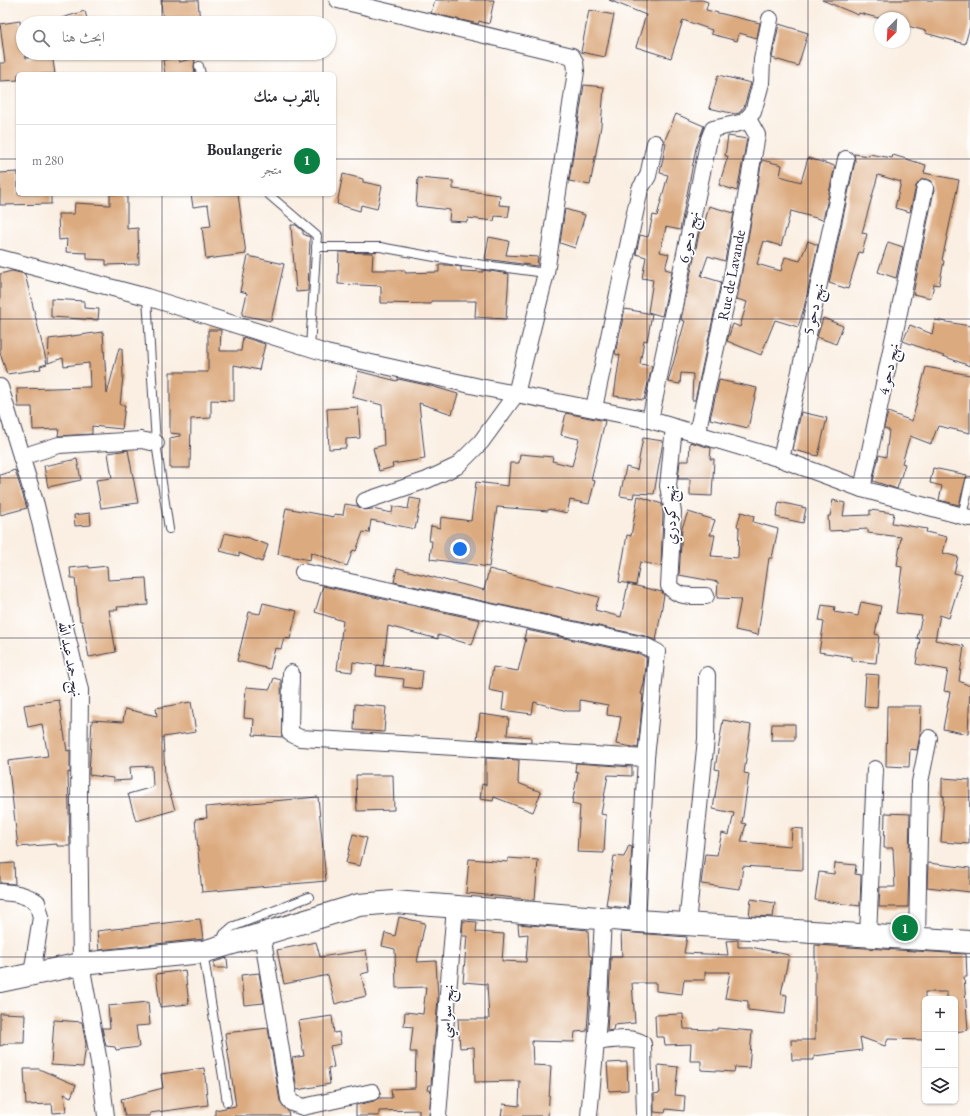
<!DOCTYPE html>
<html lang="ar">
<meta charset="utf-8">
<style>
:root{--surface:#fff;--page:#f7f7f7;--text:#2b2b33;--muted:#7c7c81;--line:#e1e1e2;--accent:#0b8043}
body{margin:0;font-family:"EB Garamond",Amiri,serif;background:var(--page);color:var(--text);direction:rtl}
.controls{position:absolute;right:12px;bottom:12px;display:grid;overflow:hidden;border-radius:6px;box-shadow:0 1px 3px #0004}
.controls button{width:36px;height:36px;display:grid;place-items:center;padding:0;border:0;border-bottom:1px solid var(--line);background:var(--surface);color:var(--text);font:20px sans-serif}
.compass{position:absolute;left:874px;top:12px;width:36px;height:36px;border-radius:50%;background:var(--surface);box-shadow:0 1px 3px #0004;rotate:204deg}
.you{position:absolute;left:460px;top:549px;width:14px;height:14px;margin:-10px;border:3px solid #fff;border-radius:50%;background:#1a73e8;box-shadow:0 0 0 6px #1a73e833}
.badge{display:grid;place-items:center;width:26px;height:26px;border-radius:50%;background:var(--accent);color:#fff;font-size:13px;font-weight:700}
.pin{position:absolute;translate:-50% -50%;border:2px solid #fff;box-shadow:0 1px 4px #0006}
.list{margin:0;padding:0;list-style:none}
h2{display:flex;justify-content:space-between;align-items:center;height:52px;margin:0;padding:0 16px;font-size:17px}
h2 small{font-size:13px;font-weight:400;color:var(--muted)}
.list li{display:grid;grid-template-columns:26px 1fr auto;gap:12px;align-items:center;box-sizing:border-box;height:72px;padding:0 16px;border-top:1px solid var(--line)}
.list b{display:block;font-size:15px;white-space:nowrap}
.list p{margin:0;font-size:13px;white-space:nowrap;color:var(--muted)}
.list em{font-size:13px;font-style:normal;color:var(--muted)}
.icon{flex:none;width:22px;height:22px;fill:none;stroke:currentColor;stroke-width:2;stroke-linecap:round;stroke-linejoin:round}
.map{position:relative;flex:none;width:970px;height:1116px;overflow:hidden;direction:ltr}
.search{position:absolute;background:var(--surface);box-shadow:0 1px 3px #0004;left:16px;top:16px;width:320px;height:44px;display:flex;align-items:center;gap:10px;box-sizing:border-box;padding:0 14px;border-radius:22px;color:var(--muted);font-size:15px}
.panel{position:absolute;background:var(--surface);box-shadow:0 1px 3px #0004;left:16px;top:72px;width:320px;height:124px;border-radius:6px;direction:rtl}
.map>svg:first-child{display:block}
.building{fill:#dcaa7f}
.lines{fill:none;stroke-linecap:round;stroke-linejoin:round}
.lane-casing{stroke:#424154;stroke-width:10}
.street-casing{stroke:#424154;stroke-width:18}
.secondary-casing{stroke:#424154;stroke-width:24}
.lane{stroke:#fff;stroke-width:8}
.street{stroke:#fff;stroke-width:16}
.secondary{stroke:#fff;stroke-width:22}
.grid{fill:none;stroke:#22223b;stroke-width:1;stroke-opacity:0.55}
.labels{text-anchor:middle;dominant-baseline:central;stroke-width:3.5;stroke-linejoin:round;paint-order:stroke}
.street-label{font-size:15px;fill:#22223b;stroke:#fff}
</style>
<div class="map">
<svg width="970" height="1116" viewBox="0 0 970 1116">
<rect width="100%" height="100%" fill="#fff"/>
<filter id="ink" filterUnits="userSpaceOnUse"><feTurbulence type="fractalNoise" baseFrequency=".025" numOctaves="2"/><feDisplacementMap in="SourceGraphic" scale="8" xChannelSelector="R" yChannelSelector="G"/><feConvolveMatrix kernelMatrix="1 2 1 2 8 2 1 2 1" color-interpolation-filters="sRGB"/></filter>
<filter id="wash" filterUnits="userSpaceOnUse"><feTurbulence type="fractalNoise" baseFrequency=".012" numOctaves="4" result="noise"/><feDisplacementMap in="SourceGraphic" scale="16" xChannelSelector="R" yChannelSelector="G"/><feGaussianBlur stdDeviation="0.9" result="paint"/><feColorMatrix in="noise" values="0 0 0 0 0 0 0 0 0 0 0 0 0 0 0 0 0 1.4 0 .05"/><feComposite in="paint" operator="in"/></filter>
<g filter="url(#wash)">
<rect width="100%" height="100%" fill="#faefe2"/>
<g id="blocks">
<!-- building -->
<g class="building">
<path d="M 161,0 L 198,0 L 200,23 L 163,23 Z"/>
<path d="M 435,0 L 494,0 L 489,24 L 479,21 L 478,24 L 431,13 Z"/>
<path d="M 609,0 L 702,0 L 708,2 L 706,10 L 760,23 L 757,38 L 739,33 L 737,41 L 711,34 L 712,30 L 683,20 L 671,58 L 636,47 L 646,15 Z"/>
<path d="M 822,0 L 970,0 L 970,26 L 965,44 L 925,33 L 926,31 L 904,25 L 904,18 L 878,18 L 859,13 L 858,15 Z"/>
<path d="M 589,10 L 614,15 L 605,57 L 581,52 Z"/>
<path d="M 85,11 L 88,23 L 55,23 L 55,20 Z"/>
<path d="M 20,21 L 23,53 L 25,53 L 26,58 L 52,54 L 55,74 L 18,74 L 18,80 L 0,81 L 0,63 L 5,63 L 0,24 Z"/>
<path d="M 779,24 L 808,33 L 798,66 L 772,58 Z"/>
<path d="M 178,57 L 179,62 L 195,58 L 194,67 L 195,74 L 165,74 L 163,60 Z"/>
<path d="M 718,75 L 751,83 L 744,107 L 739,113 L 735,114 L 709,108 Z"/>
<path d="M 584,85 L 604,87 L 601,126 L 590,185 L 569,181 Z"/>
<path d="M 676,114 L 704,126 L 696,148 L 680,230 L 666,227 L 660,252 L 669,254 L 665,269 L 672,271 L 662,316 L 648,312 L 653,280 L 642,278 L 646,257 L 636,254 L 640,235 L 648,237 L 653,215 L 657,216 L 668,175 L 660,173 L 666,143 L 664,142 Z"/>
<path d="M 728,136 L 747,139 L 737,191 L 719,185 L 728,156 L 725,156 Z"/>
<path d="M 854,154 L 869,156 L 869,154 L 892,158 L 893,155 L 926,165 L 924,173 L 959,180 L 942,260 L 944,261 L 939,285 L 934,284 L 931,298 L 913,294 L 934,190 L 932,181 L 927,179 L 922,179 L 916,186 L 910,212 L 895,208 L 901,182 L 878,175 L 862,233 L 867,234 L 862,253 L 859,252 L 848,289 L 829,283 L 855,161 Z"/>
<path d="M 808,158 L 835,166 L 823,220 L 791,211 L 781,246 L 764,241 L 757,264 L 781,271 L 785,257 L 800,261 L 808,241 L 818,245 L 804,308 L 798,327 L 775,320 L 761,355 L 727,341 L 733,324 L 740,327 L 747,302 L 737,299 L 762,160 L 782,165 L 780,176 L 801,182 Z"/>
<path d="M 18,172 L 18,194 L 51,194 L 51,204 L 0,205 L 0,173 Z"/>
<path d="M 343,174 L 363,179 L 363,182 L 382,186 L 377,209 L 361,205 L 360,211 L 337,204 Z"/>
<path d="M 418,178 L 453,181 L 453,189 L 500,195 L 499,205 L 510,206 L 508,217 L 495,216 L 494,221 L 468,218 L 467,222 L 449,221 L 450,210 L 416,206 Z"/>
<path d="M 110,194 L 127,194 L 127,229 L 138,228 L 139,264 L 106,265 L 106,260 L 87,259 L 87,253 L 66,252 L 67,239 L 59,240 L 58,214 L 74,214 L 75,203 L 110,205 Z"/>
<path d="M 191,194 L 238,194 L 246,254 L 206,259 L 202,227 L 211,226 L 208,205 L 193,207 Z"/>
<path d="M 709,206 L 734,213 L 725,261 L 708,256 L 701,276 L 721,282 L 695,400 L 692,400 L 693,374 L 681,373 L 680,384 L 668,382 L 685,321 L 681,320 L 701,224 L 704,225 Z"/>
<path d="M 565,209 L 585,215 L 575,248 L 560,243 Z"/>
<path d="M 291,225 L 296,225 L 303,231 L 303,234 L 310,237 L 308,291 L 296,292 Z"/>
<path d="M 489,237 L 509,241 L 506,255 L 538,257 L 537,266 L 485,259 Z"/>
<path d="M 888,242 L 903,247 L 896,278 L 878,272 Z"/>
<path d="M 339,252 L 373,253 L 372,270 L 405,270 L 405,273 L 439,272 L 439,265 L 449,265 L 461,267 L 461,271 L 483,272 L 483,270 L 509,274 L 506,319 L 475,317 L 476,301 L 431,301 L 431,304 L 381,303 L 381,286 L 338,284 Z"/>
<path d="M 248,256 L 284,264 L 271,321 L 242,315 L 247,293 L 240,291 Z"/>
<path d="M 12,271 L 25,274 L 47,364 L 40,366 L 41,369 L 7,374 L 0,353 L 0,274 Z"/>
<path d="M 51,299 L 84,301 L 84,308 L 99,309 L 98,320 L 51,317 Z"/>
<path d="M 625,309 L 652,314 L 647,341 L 644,340 L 640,364 L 652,366 L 644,400 L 614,396 L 620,355 L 615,354 Z"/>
<path d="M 823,318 L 843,326 L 836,344 L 817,337 Z"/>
<path d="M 935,320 L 970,326 L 970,366 L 903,341 L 910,325 L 932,334 Z"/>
<path d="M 208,330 L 221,330 L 220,351 L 241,351 L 243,337 L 265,344 L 259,370 L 234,365 L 234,401 L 211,400 L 211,418 L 191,419 L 190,468 L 170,468 L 170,438 L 180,436 L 180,434 L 170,433 L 170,372 L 208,372 Z"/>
<path d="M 103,332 L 107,394 L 119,348 L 122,348 L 123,377 L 120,405 L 125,405 L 122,429 L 92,426 L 92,434 L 58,436 L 59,429 L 33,430 L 32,407 L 18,407 L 17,389 L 90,387 L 89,363 L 64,366 L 63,358 L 48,363 L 49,339 Z"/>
<path d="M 926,367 L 970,375 L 970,433 L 938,426 L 931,444 L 910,436 L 902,463 L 905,464 L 897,489 L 873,481 L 879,455 L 886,457 L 889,430 L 884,428 L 888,412 L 912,421 Z"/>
<path d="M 358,371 L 397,381 L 398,379 L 431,386 L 458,394 L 452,414 L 419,403 L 425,459 L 392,464 L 393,467 L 379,471 L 373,448 L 384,445 L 382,405 L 352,397 Z"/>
<path d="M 719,380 L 757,388 L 748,428 L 710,419 Z"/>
<path d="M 358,407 L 360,438 L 346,439 L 346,448 L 329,449 L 327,409 Z"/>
<path d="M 801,412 L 827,418 L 818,456 L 793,450 Z"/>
<path d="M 566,413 L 605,421 L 591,480 L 595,481 L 589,504 L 570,500 L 567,513 L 549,509 L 548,511 L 497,507 L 489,567 L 430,559 L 432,541 L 429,541 L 431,526 L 440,528 L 441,517 L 471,521 L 476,482 L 508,486 L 510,463 L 519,463 L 520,454 L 553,457 L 552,461 L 572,466 L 579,439 L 561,435 Z"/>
<path d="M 643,438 L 663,441 L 654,494 L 634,493 L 633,498 L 620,496 L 626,467 L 637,470 Z"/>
<path d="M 690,442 L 711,448 L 710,459 L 714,459 L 712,496 L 690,495 L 690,479 L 678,479 L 680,461 L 689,461 Z"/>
<path d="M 128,450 L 138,503 L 101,508 L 96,480 L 112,478 L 108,453 Z"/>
<path d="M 77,459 L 81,480 L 48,487 L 44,466 Z"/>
<path d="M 933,468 L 967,475 L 959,505 L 939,500 L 942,486 L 930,483 Z"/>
<path d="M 15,470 L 27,508 L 0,515 L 0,475 Z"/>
<path d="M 638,496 L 662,504 L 663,513 L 661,566 L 640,562 L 636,585 L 619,582 L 627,535 L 631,536 Z"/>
<path d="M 410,498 L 421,500 L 415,529 L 371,520 L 369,533 L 363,532 L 356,551 L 353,550 L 347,566 L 311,552 L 310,560 L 278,554 L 286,508 L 334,517 L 334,514 L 343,515 L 345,504 L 357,506 L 364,510 L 372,509 L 392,513 L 393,506 L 408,509 Z"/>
<path d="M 833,500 L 845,503 L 843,516 L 870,515 L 870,510 L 894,513 L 892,523 L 927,529 L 926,532 L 947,537 L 943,553 L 958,557 L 954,573 L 962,575 L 949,618 L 940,615 L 935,640 L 964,646 L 959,681 L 970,686 L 968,734 L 943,729 L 950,692 L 944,691 L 948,670 L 916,664 L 920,639 L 917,638 L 922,616 L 896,613 L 902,567 L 897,566 L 901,537 L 868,533 L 868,529 L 829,531 L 828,516 L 830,516 Z"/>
<path d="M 779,502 L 806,508 L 803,523 L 776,517 Z"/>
<path d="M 688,512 L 715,520 L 710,535 L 715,535 L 711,556 L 738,558 L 739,527 L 737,526 L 741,512 L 754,516 L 753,522 L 778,529 L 772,558 L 769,558 L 758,635 L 735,630 L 741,599 L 717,598 L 718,582 L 679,575 L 682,528 Z"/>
<path d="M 90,513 L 91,525 L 75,526 L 74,515 Z"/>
<path d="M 225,533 L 246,538 L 246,537 L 268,545 L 262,562 L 239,553 L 239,556 L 220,551 Z"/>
<path d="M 89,566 L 89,568 L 107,566 L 108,580 L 146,578 L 148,605 L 117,607 L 118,610 L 109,610 L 116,652 L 89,657 L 82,621 L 80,621 L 75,578 L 71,578 L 70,568 Z"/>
<path d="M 397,568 L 484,590 L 489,569 L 599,597 L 595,610 L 621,617 L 628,584 L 662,592 L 664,595 L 656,641 L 645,636 L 394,582 Z"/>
<path d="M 323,586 L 480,620 L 472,645 L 438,635 L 438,639 L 388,626 L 383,666 L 353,662 L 352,672 L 337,670 L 343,621 L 315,612 Z"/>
<path d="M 861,602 L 881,606 L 875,634 L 879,635 L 876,663 L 852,661 L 852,657 L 819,652 L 824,622 L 819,621 L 822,605 L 835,607 L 834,612 L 858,616 Z"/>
<path d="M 263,603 L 297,611 L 290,639 L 284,638 L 281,649 L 275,648 L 270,669 L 237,661 L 249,612 L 260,614 Z"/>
<path d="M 526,630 L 640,654 L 647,658 L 644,684 L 641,694 L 643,695 L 638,748 L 616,744 L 621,717 L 607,715 L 608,705 L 580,700 L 580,711 L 567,711 L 534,702 L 532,714 L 502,710 L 504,693 L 489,690 L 493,667 L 518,671 L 526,639 L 524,639 Z"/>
<path d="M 377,665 L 423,671 L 421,689 L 403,687 L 404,679 L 376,676 Z"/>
<path d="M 866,674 L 879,675 L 877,708 L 864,707 Z"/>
<path d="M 274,678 L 281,680 L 282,737 L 253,735 L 254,719 L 244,718 L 246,687 L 270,689 Z"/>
<path d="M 59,700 L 67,751 L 70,750 L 70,773 L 68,772 L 70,846 L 57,846 L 57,844 L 18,847 L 8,761 L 48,756 L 42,724 L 28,727 L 24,705 Z"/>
<path d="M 191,702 L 196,732 L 163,737 L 165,776 L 175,810 L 136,821 L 128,794 L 153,787 L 152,766 L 130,767 L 131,780 L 113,781 L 113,778 L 89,775 L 92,720 L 123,722 L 125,709 L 157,716 L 156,708 Z"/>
<path d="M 355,704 L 386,707 L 384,732 L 354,730 Z"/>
<path d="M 887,706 L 921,706 L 920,736 L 917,750 L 910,749 L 909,767 L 886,766 Z"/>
<path d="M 480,714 L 509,718 L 507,735 L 531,737 L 531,742 L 477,739 Z"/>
<path d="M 723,720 L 751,725 L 744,773 L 749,774 L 742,823 L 746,824 L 741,842 L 791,846 L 792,828 L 803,829 L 803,870 L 743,866 L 740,889 L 701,884 L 705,854 L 717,855 L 722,833 L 729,835 L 734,813 L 713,809 L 719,770 L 715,769 Z"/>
<path d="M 772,724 L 795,724 L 795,740 L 771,740 Z"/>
<path d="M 486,758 L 519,760 L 518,783 L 541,792 L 533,812 L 494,797 L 493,801 L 480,799 L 482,784 L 486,785 Z"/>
<path d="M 576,763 L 632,767 L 632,776 L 608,775 L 601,814 L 606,815 L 604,853 L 577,852 L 580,806 L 572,804 L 578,772 L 575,771 Z"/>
<path d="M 356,775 L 393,775 L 394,810 L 357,811 Z"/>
<path d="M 942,778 L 970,780 L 969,844 L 941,842 L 944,796 L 942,796 Z"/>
<path d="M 318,797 L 326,881 L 202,892 L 195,819 L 207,818 L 206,807 Z"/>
<path d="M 885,813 L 910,814 L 908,907 L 879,907 L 880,887 L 895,887 L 893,848 L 884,848 Z"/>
<path d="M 353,834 L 367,838 L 360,866 L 346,863 Z"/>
<path d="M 629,845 L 632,846 L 628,908 L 609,906 L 606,905 L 614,856 L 624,857 Z"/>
<path d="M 508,858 L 538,860 L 535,900 L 466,893 L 469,859 L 508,862 Z"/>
<path d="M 14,863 L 15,884 L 0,883 L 0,864 Z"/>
<path d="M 835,863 L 856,865 L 855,874 L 861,875 L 860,906 L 815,900 L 819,872 L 834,874 Z"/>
<path d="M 928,863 L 970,868 L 970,892 L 927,887 Z"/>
<path d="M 751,899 L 775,903 L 773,917 L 749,916 Z"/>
<path d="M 399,917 L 425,923 L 417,962 L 436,961 L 438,998 L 431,1085 L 428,1085 L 427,1090 L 431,1091 L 429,1116 L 419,1116 L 419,1110 L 379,1111 L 379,1116 L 356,1116 L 356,1105 L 374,1101 L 379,1098 L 392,1098 L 391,1089 L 415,1088 L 416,1052 L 410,1052 L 413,1027 L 404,1026 L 405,1012 L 423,1014 L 426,987 L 396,988 L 395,949 L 382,946 L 385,933 L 395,936 Z"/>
<path d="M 200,919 L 203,939 L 99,950 L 97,931 Z"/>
<path d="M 463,921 L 477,922 L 476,932 L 504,934 L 502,961 L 526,962 L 528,934 L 519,935 L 518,924 L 588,930 L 589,955 L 592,957 L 587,1031 L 575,1032 L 574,1042 L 532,1041 L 533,1065 L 551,1066 L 548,1116 L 501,1116 L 503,1104 L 519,1106 L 520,1081 L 475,1082 L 474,1047 L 460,1048 L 458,1019 L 489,1019 L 487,984 L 463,982 L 467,936 L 462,936 Z"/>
<path d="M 621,932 L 687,937 L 684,953 L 728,955 L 726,941 L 738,940 L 738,947 L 751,947 L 789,955 L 781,994 L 787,995 L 785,1014 L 748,1010 L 748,1001 L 725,998 L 730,972 L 705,972 L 705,980 L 684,980 L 682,994 L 656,991 L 656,983 L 632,983 L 635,1023 L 614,1025 L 613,1030 L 607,1031 L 611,957 L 622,957 Z"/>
<path d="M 316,942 L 320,957 L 366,950 L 369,972 L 361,974 L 366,996 L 335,1004 L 328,975 L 284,984 L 277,950 Z"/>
<path d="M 815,945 L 966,954 L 967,977 L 964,977 L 968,1030 L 955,1032 L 955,999 L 947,999 L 947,992 L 925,992 L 925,1040 L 888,1039 L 885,1046 L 860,1037 L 862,1050 L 814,1056 L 814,1060 L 792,1060 L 791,1040 L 815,1040 Z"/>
<path d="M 227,958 L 228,968 L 214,968 L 214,962 Z"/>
<path d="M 185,970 L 189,1004 L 160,1007 L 156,974 Z"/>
<path d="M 259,973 L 264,1003 L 244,1005 L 241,975 Z"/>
<path d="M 148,1002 L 150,1025 L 136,1026 L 139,1047 L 116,1050 L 115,1047 L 106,1046 L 102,1028 L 110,1028 L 108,1006 Z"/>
<path d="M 0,1013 L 25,1014 L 24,1043 L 9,1043 L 0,1046 Z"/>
<path d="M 683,1014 L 684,1029 L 717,1030 L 717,1028 L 752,1031 L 749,1068 L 735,1067 L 734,1072 L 701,1070 L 701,1061 L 690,1061 L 691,1044 L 665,1045 L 664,1037 L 656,1037 L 655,1015 Z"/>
<path d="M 332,1016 L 334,1033 L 339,1032 L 341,1044 L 330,1046 L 334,1067 L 328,1068 L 330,1084 L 297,1090 L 292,1058 L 304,1056 L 298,1021 Z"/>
<path d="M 54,1020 L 82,1022 L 86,1044 L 83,1067 L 51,1065 Z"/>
<path d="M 268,1028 L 280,1101 L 288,1111 L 289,1116 L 215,1116 L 215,1110 L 236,1106 L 225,1033 Z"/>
<path d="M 627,1062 L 628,1090 L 609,1091 L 607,1063 Z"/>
<path d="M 658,1065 L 678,1067 L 675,1095 L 685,1096 L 684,1111 L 666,1109 L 665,1113 L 654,1112 L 654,1094 L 660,1093 Z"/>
<path d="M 204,1068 L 208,1105 L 150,1113 L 150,1116 L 125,1116 L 121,1099 L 163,1088 L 161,1074 Z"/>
<path d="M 24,1069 L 39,1069 L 76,1085 L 71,1097 L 64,1094 L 66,1112 L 53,1113 L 52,1104 L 26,1105 Z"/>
</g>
</g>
</g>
<g filter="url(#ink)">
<use href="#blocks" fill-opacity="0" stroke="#424154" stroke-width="1"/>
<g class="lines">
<!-- lane casing -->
<g class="lane-casing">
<g id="lane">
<path d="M 199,66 L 201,74"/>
<path d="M 268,194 L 317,236 L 310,348"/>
<path d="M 316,247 L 380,247 L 462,262 L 546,273"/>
<path d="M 147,297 L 156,443 L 169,529"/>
<path d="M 962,516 L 970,481"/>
<path d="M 220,943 L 224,934 L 232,927 L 309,897"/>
<path d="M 203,952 L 227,1102"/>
</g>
</g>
<!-- street casing -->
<g class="street-casing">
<g id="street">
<path d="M 338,0 L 572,56 L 575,62 L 576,71 L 546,273 L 516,394 L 481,442 L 457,466 L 427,480 L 365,501"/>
<path d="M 0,258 L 147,297 L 326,353 L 480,387 L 650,420 L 781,459 L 862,489 L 970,518"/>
<path d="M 0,387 L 36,505 L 80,690 L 79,801 L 81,964 L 99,1062 L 106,1116"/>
<path d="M 594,408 L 640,189 L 648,176 L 655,143"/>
<path d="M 650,420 L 709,139 L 713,129 L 744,122 L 753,112 L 761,83 L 762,60 L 770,19"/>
<path d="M 674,427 L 668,486 L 673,512 L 669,586 C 678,598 692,596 706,596"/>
<path d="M 697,433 L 732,276 L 757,135 L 748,119"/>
<path d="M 21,457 L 59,445 L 141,440 L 156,443"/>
<path d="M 781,459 L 846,159"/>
<path d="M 862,489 L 925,188"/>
<path d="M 303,572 L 643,645 L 657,652 L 646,758 L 637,921"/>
<path d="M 291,673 L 290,733 L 300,738 L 646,758"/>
<path d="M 0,892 C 15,893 24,894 37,902 L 41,917 L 32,974"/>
<path d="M 687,924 L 706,739 L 707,675"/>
<path d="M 262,934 L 289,1099 L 292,1103 L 303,1107 L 372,1092"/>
<path d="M 868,936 L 875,769"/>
<path d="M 917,939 L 920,782 L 929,738"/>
<path d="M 596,1042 C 608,1041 632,1035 643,1044 L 645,1116"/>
<path d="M 438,1116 L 455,907"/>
<path d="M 589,1116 L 598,1021 L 603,918"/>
</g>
</g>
<!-- secondary casing -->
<g class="secondary-casing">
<path id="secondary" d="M 0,981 L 81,964 L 203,952 L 359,905 L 394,902 L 637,921 L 970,942"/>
</g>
<!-- lane -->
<use href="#lane" class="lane"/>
<!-- street -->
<use href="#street" class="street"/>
<!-- secondary -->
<use href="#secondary" class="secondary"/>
</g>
</g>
<!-- grid -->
<path class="grid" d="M 162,0 L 162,23M 323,0 L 323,23M 485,0 L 485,1116M 647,0 L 647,1116M 808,0 L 808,1116M 162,53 L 162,74M 323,53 L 323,74M 0,159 L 18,159M 334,159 L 970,159M 162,194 L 162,1116M 323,194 L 323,1116M 0,319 L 970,319M 0,478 L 970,478M 0,638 L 970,638M 0,797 L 970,797M 0,957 L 970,957"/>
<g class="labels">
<!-- street labels -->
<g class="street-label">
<text transform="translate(688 237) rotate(-78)">نهج دحو 6</text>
<text transform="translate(731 275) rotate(-79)">Rue de Lavande</text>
<text transform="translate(813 309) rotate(-78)">نهج دحو 5</text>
<text transform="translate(888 369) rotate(-78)">نهج دحو 4</text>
<text transform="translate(670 515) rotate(-91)">نهج كودري</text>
<text transform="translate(71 659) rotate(79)">نهج حمد عبد الله</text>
<text transform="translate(446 1011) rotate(-85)">نهج سواسي</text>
</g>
</g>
</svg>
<div class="controls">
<button>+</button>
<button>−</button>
<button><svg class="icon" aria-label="layers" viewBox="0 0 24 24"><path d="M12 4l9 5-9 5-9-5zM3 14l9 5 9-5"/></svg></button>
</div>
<svg class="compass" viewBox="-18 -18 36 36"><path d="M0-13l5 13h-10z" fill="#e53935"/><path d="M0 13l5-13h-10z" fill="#7c7c81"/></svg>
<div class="you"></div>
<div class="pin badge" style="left:905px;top:928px">1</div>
<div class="search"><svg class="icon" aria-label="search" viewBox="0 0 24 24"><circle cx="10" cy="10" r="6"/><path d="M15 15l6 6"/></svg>ابحث هنا</div>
<section class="panel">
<h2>بالقرب منك<small></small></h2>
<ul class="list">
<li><span class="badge">1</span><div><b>Boulangerie</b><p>متجر</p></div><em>280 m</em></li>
</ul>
</section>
</div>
